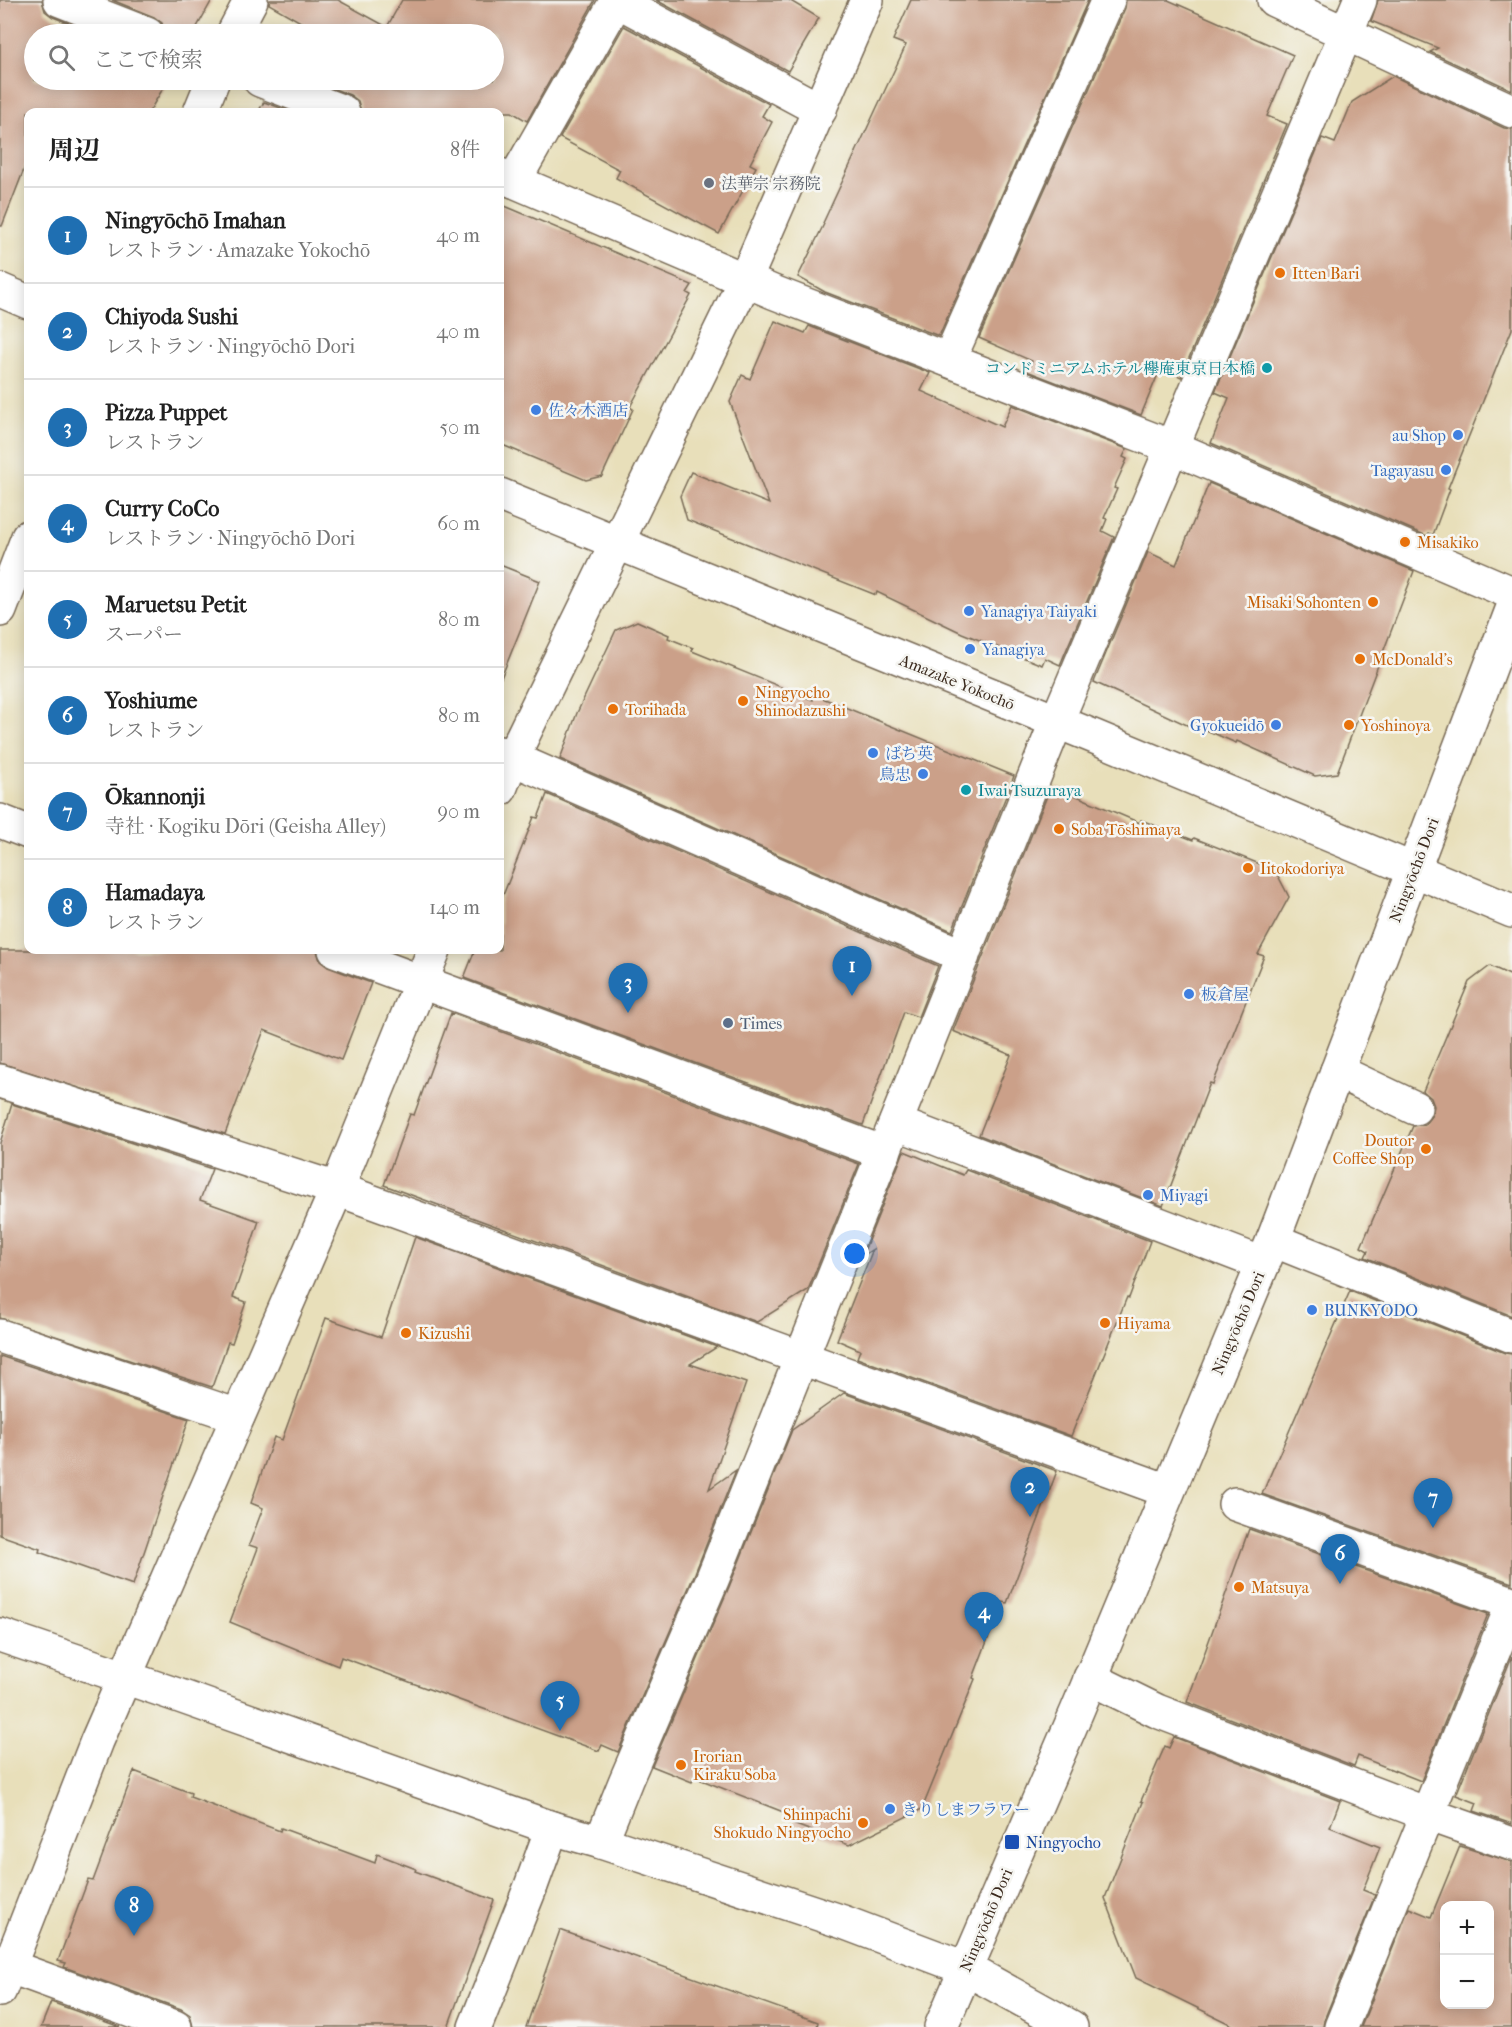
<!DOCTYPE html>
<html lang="ja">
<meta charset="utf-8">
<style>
:root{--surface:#fff;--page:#f6f6f6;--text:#222;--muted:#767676;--line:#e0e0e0;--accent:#1f6fb2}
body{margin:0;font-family:"IM FELL French Canon","Noto Serif JP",serif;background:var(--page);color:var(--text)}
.controls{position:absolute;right:18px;bottom:18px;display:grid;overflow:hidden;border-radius:12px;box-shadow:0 3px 15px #0003}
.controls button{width:54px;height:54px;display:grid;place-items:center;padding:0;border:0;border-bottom:2px solid var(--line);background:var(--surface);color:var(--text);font:30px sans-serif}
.you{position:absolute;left:855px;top:1254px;width:21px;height:21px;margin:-15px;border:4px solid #fff;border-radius:50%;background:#1a73e8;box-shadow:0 0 0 9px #1a73e833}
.badge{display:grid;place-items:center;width:39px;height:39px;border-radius:50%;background:var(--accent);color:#fff;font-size:20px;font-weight:700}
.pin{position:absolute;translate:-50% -50px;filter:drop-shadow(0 2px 3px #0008)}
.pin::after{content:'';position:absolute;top:32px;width:21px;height:18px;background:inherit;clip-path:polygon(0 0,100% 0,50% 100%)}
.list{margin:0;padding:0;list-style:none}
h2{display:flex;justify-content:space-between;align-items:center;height:78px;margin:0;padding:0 24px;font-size:26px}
h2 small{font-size:20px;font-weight:400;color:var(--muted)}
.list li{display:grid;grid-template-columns:39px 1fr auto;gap:18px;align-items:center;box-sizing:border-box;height:96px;padding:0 24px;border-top:2px solid var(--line)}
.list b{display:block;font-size:22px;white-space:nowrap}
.list p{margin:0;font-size:20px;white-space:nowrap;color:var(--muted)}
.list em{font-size:20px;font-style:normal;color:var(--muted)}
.icon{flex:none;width:33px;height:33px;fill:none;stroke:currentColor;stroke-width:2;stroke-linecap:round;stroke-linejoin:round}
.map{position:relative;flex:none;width:1512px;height:2027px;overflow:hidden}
.search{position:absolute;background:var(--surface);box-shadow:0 3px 15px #0003;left:24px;top:24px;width:480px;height:66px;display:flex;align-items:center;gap:15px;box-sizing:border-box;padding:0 21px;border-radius:33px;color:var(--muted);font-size:22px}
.panel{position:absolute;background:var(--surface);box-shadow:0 3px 15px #0003;left:24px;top:108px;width:480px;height:846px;border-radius:12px}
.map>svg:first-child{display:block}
.building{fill:#cba089;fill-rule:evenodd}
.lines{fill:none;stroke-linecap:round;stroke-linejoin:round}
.minor-casing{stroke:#786955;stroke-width:36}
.minor{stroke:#fff;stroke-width:33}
.worship-dot{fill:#6b7280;stroke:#f6f6f2;stroke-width:2}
.food-dot{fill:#e8710a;stroke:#f6f6f2;stroke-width:2}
.culture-dot{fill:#0f9aa8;stroke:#f6f6f2;stroke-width:2}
.shop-dot{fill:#3f7fe0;stroke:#f6f6f2;stroke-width:2}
.service-dot{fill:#5c6f8a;stroke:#f6f6f2;stroke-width:2}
.transit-dot{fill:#1a4fb4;stroke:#f6f6f2;stroke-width:2}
.labels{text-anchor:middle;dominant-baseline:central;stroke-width:5;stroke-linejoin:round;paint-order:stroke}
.worship-label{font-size:16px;fill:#5b616d;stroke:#f6f6f2;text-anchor:start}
.food-label{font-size:16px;fill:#c56008;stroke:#f6f6f2;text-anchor:start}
.culture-label{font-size:16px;fill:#0d838f;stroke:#f6f6f2;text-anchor:end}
.shop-label{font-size:16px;fill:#366cbe;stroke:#f6f6f2;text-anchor:start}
.street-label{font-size:16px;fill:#3b2a1e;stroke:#f6f6f2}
.service-label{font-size:16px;fill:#4e5e75;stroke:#f6f6f2;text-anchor:start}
.transit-label{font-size:16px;fill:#164399;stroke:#f6f6f2;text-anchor:start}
</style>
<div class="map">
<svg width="1512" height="2027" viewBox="0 0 1512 2027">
<rect width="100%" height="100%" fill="#f6f6f2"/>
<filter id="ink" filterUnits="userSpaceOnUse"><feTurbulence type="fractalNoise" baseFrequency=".0167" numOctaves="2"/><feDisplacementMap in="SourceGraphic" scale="12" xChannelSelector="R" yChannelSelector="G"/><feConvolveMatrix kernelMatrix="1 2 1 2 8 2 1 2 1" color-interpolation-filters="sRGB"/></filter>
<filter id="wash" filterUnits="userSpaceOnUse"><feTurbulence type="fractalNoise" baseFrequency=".008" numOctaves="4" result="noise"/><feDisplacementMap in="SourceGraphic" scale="24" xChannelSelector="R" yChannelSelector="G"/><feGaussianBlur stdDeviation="1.35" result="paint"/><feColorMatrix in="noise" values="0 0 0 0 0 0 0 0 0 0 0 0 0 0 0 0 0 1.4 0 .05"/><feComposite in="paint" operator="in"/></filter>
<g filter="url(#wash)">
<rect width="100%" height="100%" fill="#e8dfba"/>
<g id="blocks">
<!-- building -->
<g class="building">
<path d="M 0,0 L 42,0 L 45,11 L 53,17 L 97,34 L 34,34 L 34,80 L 168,80 L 149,112 L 28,112 L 28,159 L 2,226 L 0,226 Z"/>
<path d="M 112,0 L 212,0 L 193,34 L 165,34 L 162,23 L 154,17 Z"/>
<path d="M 270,0 L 338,0 L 387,27 L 402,0 L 595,0 L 527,121 L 512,112 L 361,112 L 358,101 L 350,95 L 311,80 L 494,80 L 494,34 L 300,34 L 306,25 L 269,4 Z"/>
<path d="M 656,0 L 789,0 L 819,18 L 788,71 Z"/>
<path d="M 911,0 L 1088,0 L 939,336 L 825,292 L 798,277 L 824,224 L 823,223 L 906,45 L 893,40 Z"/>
<path d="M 1126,0 L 1168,0 L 1293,55 L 1267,116 L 1287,124 L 1181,377 L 1161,367 L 1141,415 L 1027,371 L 1032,361 L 979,338 L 1125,8 Z"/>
<path d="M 1378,0 L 1512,0 L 1512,90 L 1430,52 L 1438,48 L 1371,21 Z"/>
<path d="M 624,26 L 769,104 L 762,116 L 772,122 L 750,164 L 756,167 L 719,234 L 616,178 L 620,170 L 560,138 Z"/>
<path d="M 1393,76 L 1504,128 L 1512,129 L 1512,329 L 1448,488 L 1450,489 L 1433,535 L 1429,533 L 1427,536 L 1211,443 L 1229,398 L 1215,392 L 1322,138 L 1335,143 L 1352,102 Z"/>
<path d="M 264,102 L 292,112 L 258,112 Z"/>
<path d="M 500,204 L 692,285 L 687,293 L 691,295 L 630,407 L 633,409 L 602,476 L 586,480 L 500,444 Z"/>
<path d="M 775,321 L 805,333 L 809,326 L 930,373 L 921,391 L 1002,427 L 1012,405 L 1127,449 L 1123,457 L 1127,459 L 1114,488 L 1117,489 L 1104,518 L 1107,519 L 1102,531 L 1114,537 L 1060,665 L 1045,658 L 1042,665 L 962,633 L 877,592 L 876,595 L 687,520 L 680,496 L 691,472 L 769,504 L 730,402 L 742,375 L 750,379 Z"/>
<path d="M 1209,483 L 1414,571 L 1337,773 L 1315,776 L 1237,741 L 1236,743 L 1190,723 L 1189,726 L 1094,682 L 1148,552 L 1176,565 Z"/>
<path d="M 500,565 L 540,581 L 501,678 L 500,678 Z"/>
<path d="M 637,621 L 669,635 L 668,638 L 693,648 L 692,651 L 813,700 L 815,695 L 1014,776 L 952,931 L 560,759 L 577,713 L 616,630 Z"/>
<path d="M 1058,788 L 1140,823 L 1141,820 L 1193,840 L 1194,838 L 1275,870 L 1289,897 L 1258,954 L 1264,956 L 1213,1084 L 1210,1083 L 1163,1206 L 979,1135 L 1011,1055 L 953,1031 L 1049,791 L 1056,793 Z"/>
<path d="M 547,794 L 938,966 L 918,1017 L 904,1012 L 863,1125 L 464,978 L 475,950 L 500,950 L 500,903 L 534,817 L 538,818 Z"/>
<path d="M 0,950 L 317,950 L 320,961 L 328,967 L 371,983 L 341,1060 L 264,1030 L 225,1134 L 0,1063 Z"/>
<path d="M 1490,966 L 1512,976 L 1512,1316 L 1365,1257 L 1368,1251 L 1361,1247 L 1413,1126 L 1425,1124 L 1432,1115 L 1434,1106 L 1431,1098 L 1423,1091 L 1469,982 Z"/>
<path d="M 451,1013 L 859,1164 L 808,1290 L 757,1322 L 384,1185 L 410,1114 L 414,1115 Z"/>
<path d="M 12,1104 L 212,1169 L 200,1200 L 259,1221 L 233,1297 L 246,1302 L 232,1343 L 228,1342 L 212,1387 L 0,1318 L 0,1143 Z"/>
<path d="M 904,1151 L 963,1175 L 966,1170 L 1150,1241 L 1129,1298 L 1127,1297 L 1071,1436 L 857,1358 L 860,1350 L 837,1340 L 873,1249 L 862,1256 Z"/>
<path d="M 415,1237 L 717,1347 L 690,1364 L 746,1383 L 709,1489 L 736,1470 L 695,1573 L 618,1752 L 602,1745 L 599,1751 L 341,1657 L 338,1666 L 230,1622 L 258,1548 L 249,1545 L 263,1508 L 251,1503 L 274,1437 L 282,1440 L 326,1318 L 381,1337 Z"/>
<path d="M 1350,1291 L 1505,1353 L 1512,1354 L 1512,1583 L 1262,1494 Z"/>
<path d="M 0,1356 L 189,1419 L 133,1585 L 39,1552 L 40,1549 L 0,1535 Z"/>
<path d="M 844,1393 L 1057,1471 L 1007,1603 L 1002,1602 L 973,1678 L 975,1679 L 922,1809 L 849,1845 L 793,1824 L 796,1817 L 694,1777 L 692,1782 L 652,1766 L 729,1587 L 792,1430 Z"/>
<path d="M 1249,1529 L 1488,1614 L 1421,1781 L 1358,1756 L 1354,1766 L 1187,1702 Z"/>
<path d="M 1512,1656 L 1512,1824 L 1474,1811 L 1477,1803 L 1456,1795 Z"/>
<path d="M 1174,1737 L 1340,1801 L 1330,1827 L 1380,1847 L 1363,1890 L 1375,1895 L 1324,2020 L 1323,2027 L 1236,2027 L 1136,1978 L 1105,1898 L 1143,1802 L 1141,1801 L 1165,1746 L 1169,1748 Z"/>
<path d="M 134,1771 L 191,1793 L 190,1797 L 280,1831 L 281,1828 L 375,1863 L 377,1854 L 416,1869 L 415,1871 L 494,1900 L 448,2027 L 193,2027 L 190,2015 L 181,2009 L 64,1967 L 66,1963 L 58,1961 L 88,1880 L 93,1881 Z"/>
<path d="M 1460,1846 L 1512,1862 L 1512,2027 L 1361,2027 L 1409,1908 L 1431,1917 ZM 1444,1905 L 1490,1905 L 1490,2004 L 1444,2004 Z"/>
<path d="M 560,1930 L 818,2022 L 817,2027 L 526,2027 Z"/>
<path d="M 51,2002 L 120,2027 L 41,2027 Z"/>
</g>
</g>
</g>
<g filter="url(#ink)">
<use href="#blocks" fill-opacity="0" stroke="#786955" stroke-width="1.5"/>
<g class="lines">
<!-- minor casing -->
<g class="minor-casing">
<g id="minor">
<path d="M 60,0 L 147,34"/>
<path d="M 616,0 L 820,110"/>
<path d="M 1274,0 L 1512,111"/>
<path d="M 233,34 L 251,0"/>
<path d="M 260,80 L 343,112"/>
<path d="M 200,112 L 213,80"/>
<path d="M 500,175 L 773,292 L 1172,447 L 1512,593"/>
<path d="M 514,181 L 617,0"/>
<path d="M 0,290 L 28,302"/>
<path d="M 949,360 L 1108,0"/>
<path d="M 500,495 L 1095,737 L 1512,911"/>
<path d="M 0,610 L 28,537"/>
<path d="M 500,753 L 963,956"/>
<path d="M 500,789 L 512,758 L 745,280 L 867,0"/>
<path d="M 0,821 L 28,832"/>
<path d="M 335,950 L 884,1153"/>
<path d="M 1337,1071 L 1415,1108"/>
<path d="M 0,1081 L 337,1189 L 1168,1491"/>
<path d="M 896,1123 L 1263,1264"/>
<path d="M 1273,1240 L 1512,1336"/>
<path d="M 0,1336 L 238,1416"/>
<path d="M 1235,1504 L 1512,1603"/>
<path d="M 0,1635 L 177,1695 L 552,1828 L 601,1842 L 843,1922 L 965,1968 L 1071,2027"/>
<path d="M 1090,1678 L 1157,1711 L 1427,1814 L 1512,1844"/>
<path d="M 601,1842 L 626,1780 L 712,1580 L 1056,723 L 1360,0"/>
<path d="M 0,1963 L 175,2027"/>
<path d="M 0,1990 L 97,1741 L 337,1189 L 434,950"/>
<path d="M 475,2027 L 531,1886 L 552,1828"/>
<path d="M 941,2027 L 1077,1711 L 1273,1240 L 1512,610"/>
<path d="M 1341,2027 L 1512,1606"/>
</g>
</g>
<!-- minor -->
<use href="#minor" class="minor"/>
</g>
</g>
<!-- markers -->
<circle class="worship-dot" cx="709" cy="183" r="6"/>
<g class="food-dot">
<circle cx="1280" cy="273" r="6"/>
<circle cx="1405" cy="542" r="6"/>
<circle cx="1373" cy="602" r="6"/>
<circle cx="1360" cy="659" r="6"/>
<circle cx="743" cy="701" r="6"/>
<circle cx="613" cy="709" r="6"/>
<circle cx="1349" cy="725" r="6"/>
<circle cx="1059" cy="829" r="6"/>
<circle cx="1248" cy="868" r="6"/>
<circle cx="1426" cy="1149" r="6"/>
<circle cx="1105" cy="1323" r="6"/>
<circle cx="406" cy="1333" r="6"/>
<circle cx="1239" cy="1587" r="6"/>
<circle cx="681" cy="1765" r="6"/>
<circle cx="863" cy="1823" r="6"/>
</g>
<g class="culture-dot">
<circle cx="1267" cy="368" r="6"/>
<circle cx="966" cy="790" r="6"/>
</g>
<g class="shop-dot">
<circle cx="536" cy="410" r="6"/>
<circle cx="1458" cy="435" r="6"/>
<circle cx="1446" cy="470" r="6"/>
<circle cx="969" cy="611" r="6"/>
<circle cx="970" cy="649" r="6"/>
<circle cx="1276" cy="725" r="6"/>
<circle cx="873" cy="753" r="6"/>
<circle cx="923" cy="774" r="6"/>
<circle cx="1189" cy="994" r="6"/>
<circle cx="1148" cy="1195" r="6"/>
<circle cx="1312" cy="1310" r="6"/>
<circle cx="890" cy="1809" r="6"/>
</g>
<circle class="service-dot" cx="728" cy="1023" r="6"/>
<rect class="transit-dot" x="1004" y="1834" width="16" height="16" rx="3"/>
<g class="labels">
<!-- worship labels -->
<g class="worship-label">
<text x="721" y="183">法華宗 宗務院</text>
</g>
<!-- food labels -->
<g class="food-label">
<text x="1292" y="273">Itten Bari</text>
<text x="1417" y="542">Misakiko</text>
<text x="1361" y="602" text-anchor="end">Misaki Sohonten</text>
<text x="1372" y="659">McDonald's</text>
<text x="755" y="692">Ningyocho<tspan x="755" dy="18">Shinodazushi</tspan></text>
<text x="625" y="709">Torihada</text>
<text x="1361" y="725">Yoshinoya</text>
<text x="1071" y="829">Soba Tōshimaya</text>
<text x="1260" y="868">Iitokodoriya</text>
<text x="1414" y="1140" text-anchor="end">Doutor<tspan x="1414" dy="18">Coffee Shop</tspan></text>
<text x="1117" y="1323">Hiyama</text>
<text x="418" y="1333">Kizushi</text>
<text x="1251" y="1587">Matsuya</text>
<text x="693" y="1756">Irorian<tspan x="693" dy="18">Kiraku Soba</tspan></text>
<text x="851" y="1814" text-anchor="end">Shinpachi<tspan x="851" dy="18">Shokudo Ningyocho</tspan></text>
</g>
<!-- culture labels -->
<g class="culture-label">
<text x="1255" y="368">コンドミニアムホテル欅庵東京日本橋</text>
<text x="978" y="790" text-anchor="start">Iwai Tsuzuraya</text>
</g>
<!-- shop labels -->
<g class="shop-label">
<text x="548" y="410">佐々木酒店</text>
<text x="1446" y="435" text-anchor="end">au Shop</text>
<text x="1434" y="470" text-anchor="end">Tagayasu</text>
<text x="981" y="611">Yanagiya Taiyaki</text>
<text x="982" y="649">Yanagiya</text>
<text x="1264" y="725" text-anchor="end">Gyokueidō</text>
<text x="885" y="753">ばち英</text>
<text x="911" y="774" text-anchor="end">鳥忠</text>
<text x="1201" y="994">板倉屋</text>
<text x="1160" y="1195">Miyagi</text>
<text x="1324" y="1310">BUNKYODO</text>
<text x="902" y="1809">きりしまフラワー</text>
</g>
<!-- street labels -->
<g class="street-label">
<text transform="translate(957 682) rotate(22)">Amazake Yokochō</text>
<text transform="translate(1414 870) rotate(-69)">Ningyōchō Dori</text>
<text transform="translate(1238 1323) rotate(-67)">Ningyōchō Dori</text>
<text transform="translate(986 1920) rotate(-67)">Ningyōchō Dori</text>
</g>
<!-- service labels -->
<g class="service-label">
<text x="740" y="1023">Times</text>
</g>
<!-- transit labels -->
<g class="transit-label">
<text x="1026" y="1842">Ningyocho</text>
</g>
</g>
</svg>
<div class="controls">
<button>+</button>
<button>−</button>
</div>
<div class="you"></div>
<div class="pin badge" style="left:852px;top:996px">1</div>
<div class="pin badge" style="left:1030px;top:1517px">2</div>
<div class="pin badge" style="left:628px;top:1013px">3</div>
<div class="pin badge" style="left:984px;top:1642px">4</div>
<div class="pin badge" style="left:560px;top:1731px">5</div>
<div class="pin badge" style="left:1340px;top:1584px">6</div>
<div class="pin badge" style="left:1433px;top:1528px">7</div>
<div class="pin badge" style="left:134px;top:1936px">8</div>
<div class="search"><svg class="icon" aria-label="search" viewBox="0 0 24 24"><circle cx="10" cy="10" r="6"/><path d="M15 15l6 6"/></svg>ここで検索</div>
<section class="panel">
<h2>周辺<small>8件</small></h2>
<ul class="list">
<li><span class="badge">1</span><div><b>Ningyōchō Imahan</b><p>レストラン · Amazake Yokochō</p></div><em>40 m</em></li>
<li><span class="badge">2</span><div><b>Chiyoda Sushi</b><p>レストラン · Ningyōchō Dori</p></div><em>40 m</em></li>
<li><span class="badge">3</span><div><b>Pizza Puppet</b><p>レストラン</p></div><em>50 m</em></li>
<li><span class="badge">4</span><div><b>Curry CoCo</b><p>レストラン · Ningyōchō Dori</p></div><em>60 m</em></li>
<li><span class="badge">5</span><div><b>Maruetsu Petit</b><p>スーパー</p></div><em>80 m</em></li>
<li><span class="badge">6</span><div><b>Yoshiume</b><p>レストラン</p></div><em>80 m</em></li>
<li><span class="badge">7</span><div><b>Ōkannonji</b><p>寺社 · Kogiku Dōri (Geisha Alley)</p></div><em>90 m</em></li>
<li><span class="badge">8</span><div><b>Hamadaya</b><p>レストラン</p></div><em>140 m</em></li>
</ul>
</section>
</div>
